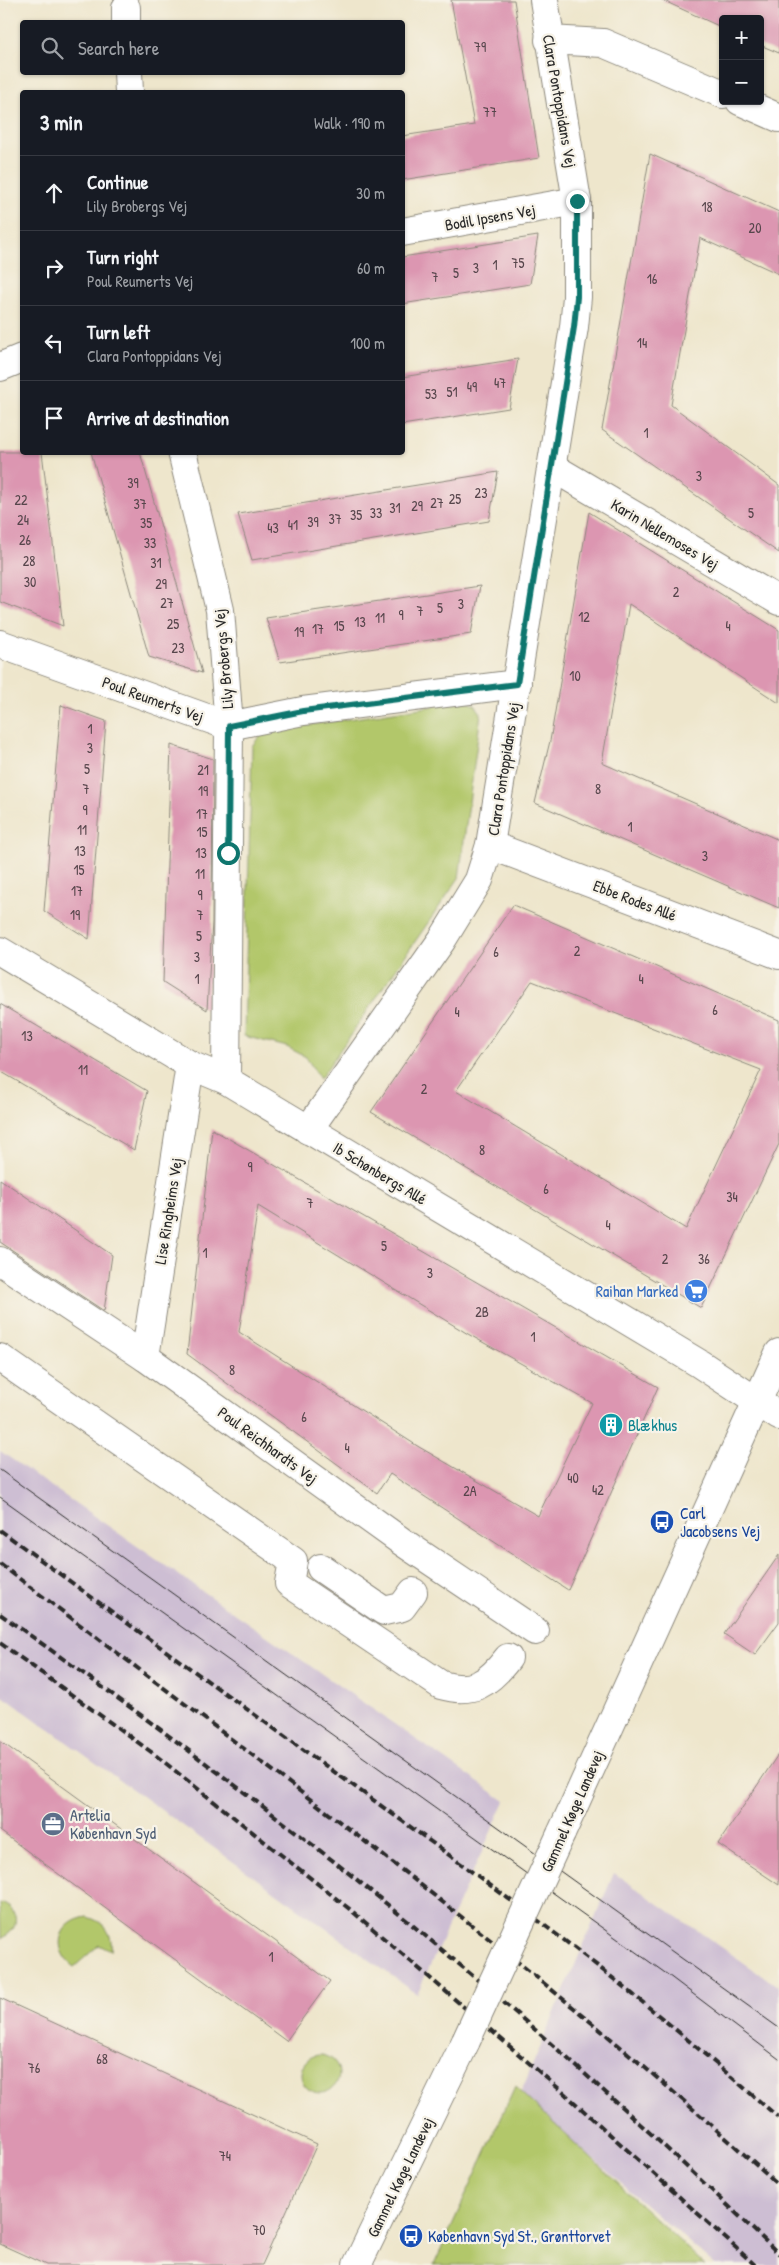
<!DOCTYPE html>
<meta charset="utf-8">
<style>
:root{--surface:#171b24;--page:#20242c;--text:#f1f3f6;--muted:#9ea1a6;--line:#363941}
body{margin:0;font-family:"Patrick Hand",sans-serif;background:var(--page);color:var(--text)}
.controls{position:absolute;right:15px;top:15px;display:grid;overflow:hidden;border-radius:5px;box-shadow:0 1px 4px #0004}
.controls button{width:45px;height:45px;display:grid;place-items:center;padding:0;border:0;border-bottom:1px solid var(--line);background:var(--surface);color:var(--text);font:25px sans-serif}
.stop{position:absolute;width:15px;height:15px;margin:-11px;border:4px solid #0f766e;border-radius:50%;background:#fff}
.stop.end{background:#0f766e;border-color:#fff;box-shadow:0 1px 5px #0008}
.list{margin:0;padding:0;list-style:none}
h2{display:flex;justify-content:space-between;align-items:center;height:65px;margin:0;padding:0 20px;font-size:21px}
h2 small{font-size:16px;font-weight:400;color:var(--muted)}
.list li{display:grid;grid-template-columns:32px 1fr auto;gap:15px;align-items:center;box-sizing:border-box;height:75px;padding:0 20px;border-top:1px solid var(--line)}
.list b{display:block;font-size:19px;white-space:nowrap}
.list p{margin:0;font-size:16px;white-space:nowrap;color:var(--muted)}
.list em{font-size:16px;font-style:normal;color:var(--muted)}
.icon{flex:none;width:28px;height:28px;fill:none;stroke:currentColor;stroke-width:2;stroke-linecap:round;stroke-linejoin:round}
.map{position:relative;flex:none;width:779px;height:2265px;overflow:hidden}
.search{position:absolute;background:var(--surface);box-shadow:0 1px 4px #0004;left:20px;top:20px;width:385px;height:55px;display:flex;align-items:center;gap:12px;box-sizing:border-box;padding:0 18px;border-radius:5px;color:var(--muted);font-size:19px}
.panel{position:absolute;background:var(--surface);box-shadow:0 1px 4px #0004;left:20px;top:90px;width:385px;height:365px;border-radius:5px}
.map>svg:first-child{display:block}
.industrial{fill:#cdbed3}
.green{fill:#b2c76b;stroke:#6e794b}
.building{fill:#dc96b1;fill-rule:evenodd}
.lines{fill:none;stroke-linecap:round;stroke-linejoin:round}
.minor-casing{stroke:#8c887c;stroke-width:30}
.minor{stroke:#fff;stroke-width:28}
.tram{stroke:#2b2b2b;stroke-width:1}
.rail{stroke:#2b2b2b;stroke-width:4;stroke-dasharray:8 4;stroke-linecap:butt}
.minor-bridge-casing{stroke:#8c887c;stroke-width:30;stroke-linecap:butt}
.minor-bridge{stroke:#fff;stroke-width:28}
.route{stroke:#0f766e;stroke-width:6}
.labels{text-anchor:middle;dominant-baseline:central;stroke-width:4.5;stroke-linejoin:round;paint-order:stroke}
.number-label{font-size:14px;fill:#57464c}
.street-label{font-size:16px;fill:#2b2b2b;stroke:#f7f3e8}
.shop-label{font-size:16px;fill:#366cbe;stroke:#f7f3e8;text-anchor:end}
.culture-label{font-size:16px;fill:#0d838f;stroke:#f7f3e8;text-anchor:start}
.transit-label{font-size:16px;fill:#164399;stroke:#f7f3e8;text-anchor:start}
.service-label{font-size:16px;fill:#4e5e75;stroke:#f7f3e8;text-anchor:start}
</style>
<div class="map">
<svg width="779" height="2265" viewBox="0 0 779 2265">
<rect width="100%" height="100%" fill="#f7f3e8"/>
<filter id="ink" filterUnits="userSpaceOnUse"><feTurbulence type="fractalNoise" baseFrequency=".02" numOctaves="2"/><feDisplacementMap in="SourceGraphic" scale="10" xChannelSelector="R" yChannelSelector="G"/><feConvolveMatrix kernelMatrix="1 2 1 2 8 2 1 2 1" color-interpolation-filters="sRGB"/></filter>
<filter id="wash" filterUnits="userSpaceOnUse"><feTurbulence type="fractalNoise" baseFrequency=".0096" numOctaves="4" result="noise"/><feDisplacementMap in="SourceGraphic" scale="20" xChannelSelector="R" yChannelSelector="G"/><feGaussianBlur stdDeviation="1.12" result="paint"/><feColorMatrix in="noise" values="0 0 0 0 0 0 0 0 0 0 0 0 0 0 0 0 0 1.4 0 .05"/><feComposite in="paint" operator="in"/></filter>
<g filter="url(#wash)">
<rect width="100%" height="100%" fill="#eee6cc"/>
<!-- industrial -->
<g class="industrial">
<path d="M 0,1451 L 505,1801 L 417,1994 L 0,1694 Z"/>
<path d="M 614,1873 L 779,1987 L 779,2265 L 715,2265 L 548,2120 L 521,2092 Z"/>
</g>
<!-- green -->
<g class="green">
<path d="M 466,701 L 475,705 L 481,713 L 459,878 L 320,1079 L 306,1057 L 287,1047 L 244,1036 L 252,746 L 263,732 Z"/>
<path d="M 0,1903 C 20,1908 21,1931 1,1938 Z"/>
<path d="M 87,1917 C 105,1922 113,1933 111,1951 L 99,1945 L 74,1967 C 50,1949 59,1921 87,1917 Z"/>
<circle cx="320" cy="2074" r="19"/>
<path d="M 515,2087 L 705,2265 L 434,2265 Z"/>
</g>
<g id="blocks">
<!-- building -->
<g class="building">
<path d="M 451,0 L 514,0 L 539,158 L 402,180 L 402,136 L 474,125 Z"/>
<path d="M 662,0 L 779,0 L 779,53 L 760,45 L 760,19 L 723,19 L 723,28 Z"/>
<path d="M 650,154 L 779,212 L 779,274 L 700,238 L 671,405 L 779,485 L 779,553 L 602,430 Z"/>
<path d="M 538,236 L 530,284 L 402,304 L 402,257 Z"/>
<path d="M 518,359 L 509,408 L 402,425 L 402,377 Z"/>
<path d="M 0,452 L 42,452 L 63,626 L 0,602 Z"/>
<path d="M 91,452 L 140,452 L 202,673 L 149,657 Z"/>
<path d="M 498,472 L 489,521 L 252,560 L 238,514 Z"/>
<path d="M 589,512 L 779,630 L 779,703 L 629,604 L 602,763 L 779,840 L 779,908 L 535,803 L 550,741 Z"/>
<path d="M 480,586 L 471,634 L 280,662 L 266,618 Z"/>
<path d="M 61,705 L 106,721 L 89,939 L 44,911 Z"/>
<path d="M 171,745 L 213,759 L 212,922 L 207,1010 L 163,982 Z"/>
<path d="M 513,905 L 779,1020 L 779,1144 L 701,1308 L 371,1112 ZM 532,981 L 761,1070 L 686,1229 L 456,1091 Z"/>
<path d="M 0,1004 L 147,1091 L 134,1150 L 0,1071 Z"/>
<path d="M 212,1129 L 658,1387 L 568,1590 L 390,1474 L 377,1493 L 187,1354 ZM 258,1206 L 468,1334 L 592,1403 L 538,1516 L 419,1447 L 239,1332 Z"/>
<path d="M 0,1179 L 112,1255 L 104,1311 L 0,1242 Z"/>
<path d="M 779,1555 L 779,1622 L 755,1655 L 724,1634 Z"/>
<path d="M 0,1741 L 330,1981 L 286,2041 L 0,1831 Z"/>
<path d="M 779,1753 L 779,1885 L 718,1844 Z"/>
<path d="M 0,1998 L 317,2144 L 262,2265 L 46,2265 L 0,2244 Z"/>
</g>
</g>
</g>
<g filter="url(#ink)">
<use href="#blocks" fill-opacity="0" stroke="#8c887c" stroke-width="1"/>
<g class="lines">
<!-- minor casing -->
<g class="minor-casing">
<g id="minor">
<path d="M 126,8 L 126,22"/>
<path d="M 549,40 L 603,43 L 723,94"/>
<path d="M 128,72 L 129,92"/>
<path d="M 740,101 L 779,118"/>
<path d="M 402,232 L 577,201"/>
<path d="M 0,367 L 22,358"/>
<path d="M 182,452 L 220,610 L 229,726 L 226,1080"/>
<path d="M 552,467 L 779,601"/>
<path d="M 0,644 L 229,726 L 303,711 L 517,684"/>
<path d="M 490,845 L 779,955"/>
<path d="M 0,951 L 190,1065 L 226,1080 L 700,1364 L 779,1416"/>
<path d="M 308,1130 L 442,940 L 479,880 L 490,845 L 574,327 L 577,297 L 577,201 L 544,0"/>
<path d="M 0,1261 L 145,1357 L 401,1541 L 535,1631"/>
<path d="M 145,1357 L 190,1065"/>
<path d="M 0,1358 L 293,1561 L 289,1583 L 441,1685 C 473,1694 488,1684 508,1658"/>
<path d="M 321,1568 L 384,1611 L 402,1607 L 413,1592"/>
<path d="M 561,1834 L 779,1353"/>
<path d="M 357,2265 L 466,2041"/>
</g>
</g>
<!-- minor -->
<use href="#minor" class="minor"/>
<!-- tram -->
<g class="tram">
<path d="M 0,1470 L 779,2028"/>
<path d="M 0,1497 L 668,1975 L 779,2059"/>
</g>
<!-- rail -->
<g class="rail">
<path d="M 0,1530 C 181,1664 367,1793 548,1928 C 627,1987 704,2053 779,2118"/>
<path d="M 0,1564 C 264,1765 534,1961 779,2186"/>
<path d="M 0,1614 C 118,1697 233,1782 346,1871 C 496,1991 640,2121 779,2254"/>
<path d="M 0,1643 L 154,1754 L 352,1911 L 564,2093 L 755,2265"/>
</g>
<!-- minor-bridge casing -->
<g class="minor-bridge-casing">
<path id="minor-bridge" d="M 466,2041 L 561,1834"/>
</g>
<!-- minor-bridge -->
<use href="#minor-bridge" class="minor-bridge"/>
</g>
</g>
<g class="lines" filter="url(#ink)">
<!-- route -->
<path class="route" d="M 228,853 L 229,726 L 303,711 L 517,684 L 574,327 L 577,297 L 577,201"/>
</g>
<!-- icons -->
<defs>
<g id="supermarket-disc" transform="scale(1.25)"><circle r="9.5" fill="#3f7fe0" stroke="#f7f3e8"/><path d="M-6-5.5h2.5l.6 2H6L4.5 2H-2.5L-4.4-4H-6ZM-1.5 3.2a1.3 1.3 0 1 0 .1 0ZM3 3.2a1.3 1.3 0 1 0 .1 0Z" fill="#fff"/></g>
<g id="building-disc" transform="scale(1.25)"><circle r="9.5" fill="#0f9aa8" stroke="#f7f3e8"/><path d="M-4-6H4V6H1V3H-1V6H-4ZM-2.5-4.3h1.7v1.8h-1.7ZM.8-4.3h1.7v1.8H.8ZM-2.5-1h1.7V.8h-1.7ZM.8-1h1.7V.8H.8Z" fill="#fff"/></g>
<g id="bus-disc" transform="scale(1.25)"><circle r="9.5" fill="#1a4fb4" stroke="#f7f3e8"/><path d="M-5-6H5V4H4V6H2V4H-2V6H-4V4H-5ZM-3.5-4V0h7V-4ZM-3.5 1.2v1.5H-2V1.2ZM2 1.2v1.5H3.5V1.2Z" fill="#fff"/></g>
<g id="office-disc" transform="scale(1.25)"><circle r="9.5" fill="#5c6f8a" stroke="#f7f3e8"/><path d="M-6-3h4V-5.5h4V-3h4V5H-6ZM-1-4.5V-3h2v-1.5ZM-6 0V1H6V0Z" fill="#fff"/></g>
</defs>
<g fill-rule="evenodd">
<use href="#supermarket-disc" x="696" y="1291"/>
<use href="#building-disc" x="611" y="1425"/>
<use href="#bus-disc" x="662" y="1522"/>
<use href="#office-disc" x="53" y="1824"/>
<use href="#bus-disc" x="411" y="2236"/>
</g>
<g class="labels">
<!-- number labels -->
<g class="number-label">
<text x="480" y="46">79</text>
<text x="490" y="111">77</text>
<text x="707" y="206">18</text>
<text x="755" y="227">20</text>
<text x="518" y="262">75</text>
<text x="495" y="264">1</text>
<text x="476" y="267">3</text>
<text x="456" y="272">5</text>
<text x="435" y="276">7</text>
<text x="652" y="278">16</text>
<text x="642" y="342">14</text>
<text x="500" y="382">47</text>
<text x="472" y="386">49</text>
<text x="452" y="391">51</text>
<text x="431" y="393">53</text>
<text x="646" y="432">1</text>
<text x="699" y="475">3</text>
<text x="133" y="482">39</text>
<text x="481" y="492">23</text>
<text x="455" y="498">25</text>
<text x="21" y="499">22</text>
<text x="437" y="502">27</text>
<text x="140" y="503">37</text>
<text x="417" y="505">29</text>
<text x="395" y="507">31</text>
<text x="376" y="512">33</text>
<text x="751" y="512">5</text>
<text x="356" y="514">35</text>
<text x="335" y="518">37</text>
<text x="23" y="519">24</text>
<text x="313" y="521">39</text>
<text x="146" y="522">35</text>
<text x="293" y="524">41</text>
<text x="273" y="527">43</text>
<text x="25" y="539">26</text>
<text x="150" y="542">33</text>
<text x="29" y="560">28</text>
<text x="156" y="562">31</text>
<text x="30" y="581">30</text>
<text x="161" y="583">29</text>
<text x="676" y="591">2</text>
<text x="167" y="602">27</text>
<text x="461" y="603">3</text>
<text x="440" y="607">5</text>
<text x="420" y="610">7</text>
<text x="401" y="614">9</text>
<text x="584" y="616">12</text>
<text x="380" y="617">11</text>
<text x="360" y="621">13</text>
<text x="173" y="623">25</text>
<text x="339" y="625">15</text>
<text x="728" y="625">4</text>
<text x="318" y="628">17</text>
<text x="299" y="631">19</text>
<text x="178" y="647">23</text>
<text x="575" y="675">10</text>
<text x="90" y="728">1</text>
<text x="90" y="747">3</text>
<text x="87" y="768">5</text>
<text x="203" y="769">21</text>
<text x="86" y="788">7</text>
<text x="598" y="788">8</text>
<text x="203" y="790">19</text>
<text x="85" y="809">9</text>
<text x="202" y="813">17</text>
<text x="630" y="826">1</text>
<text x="82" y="829">11</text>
<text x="202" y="831">15</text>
<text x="80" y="850">13</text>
<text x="201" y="852">13</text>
<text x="705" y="855">3</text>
<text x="79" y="869">15</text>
<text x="200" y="873">11</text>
<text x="77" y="890">17</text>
<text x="200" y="894">9</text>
<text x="75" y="914">19</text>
<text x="200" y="914">7</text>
<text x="199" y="935">5</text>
<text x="577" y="950">2</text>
<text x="496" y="951">6</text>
<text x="197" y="956">3</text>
<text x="197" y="978">1</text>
<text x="641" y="978">4</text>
<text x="715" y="1009">6</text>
<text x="457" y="1011">4</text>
<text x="27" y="1035">13</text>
<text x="83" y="1069">11</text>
<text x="424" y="1088">2</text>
<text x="482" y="1149">8</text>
<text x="250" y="1166">9</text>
<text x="546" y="1188">6</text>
<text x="732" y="1196">34</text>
<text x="310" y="1202">7</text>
<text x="608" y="1224">4</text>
<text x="384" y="1245">5</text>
<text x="205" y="1252">1</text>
<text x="665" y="1258">2</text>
<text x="704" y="1258">36</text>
<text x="430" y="1272">3</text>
<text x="482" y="1311">2B</text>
<text x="533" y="1336">1</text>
<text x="232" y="1369">8</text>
<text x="304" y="1416">6</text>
<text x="347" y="1447">4</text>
<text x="573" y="1477">40</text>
<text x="598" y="1489">42</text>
<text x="470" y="1490">2A</text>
<text x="271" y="1956">1</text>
<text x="102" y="2058">68</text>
<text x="34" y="2067">76</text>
<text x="225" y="2155">74</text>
<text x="259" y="2229">70</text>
</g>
<!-- street labels -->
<g class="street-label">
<text transform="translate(560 101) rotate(80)">Clara Pontoppidans Vej</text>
<text transform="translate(490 217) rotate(-10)">Bodil Ipsens Vej</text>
<text transform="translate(665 534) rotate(31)">Karin Nellemoses Vej</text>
<text transform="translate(223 659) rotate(-95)">Lily Brobergs Vej</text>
<text transform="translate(153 699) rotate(20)">Poul Reumerts Vej</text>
<text transform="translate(503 769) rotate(-81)">Clara Pontoppidans Vej</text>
<text transform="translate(635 900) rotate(21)">Ebbe Rodes Allé</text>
<text transform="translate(380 1173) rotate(31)">Ib Schønbergs Allé</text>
<text transform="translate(168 1211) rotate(-81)">Lise Ringheims Vej</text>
<text transform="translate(268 1445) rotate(36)">Poul Reichhardts Vej</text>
<text transform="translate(572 1811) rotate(-66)">Gammel Køge Landevej</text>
<text transform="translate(400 2177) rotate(-64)">Gammel Køge Landevej</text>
</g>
<!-- shop labels -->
<g class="shop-label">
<text x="678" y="1291">Raihan Marked</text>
</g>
<!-- culture labels -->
<g class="culture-label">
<text x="628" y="1425">Blækhus</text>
</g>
<!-- transit labels -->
<g class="transit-label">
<text x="680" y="1513">Carl<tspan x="680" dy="18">Jacobsens Vej</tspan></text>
<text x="428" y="2236">København Syd St., Grønttorvet</text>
</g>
<!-- service labels -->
<g class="service-label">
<text x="70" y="1815">Artelia<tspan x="70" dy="18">København Syd</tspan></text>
</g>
</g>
</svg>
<div class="controls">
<button>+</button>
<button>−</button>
</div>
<div class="stop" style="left:228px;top:853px"></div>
<div class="stop end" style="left:577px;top:201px"></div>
<div class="search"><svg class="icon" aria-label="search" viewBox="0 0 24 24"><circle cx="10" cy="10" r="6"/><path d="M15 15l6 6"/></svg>Search here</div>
<section class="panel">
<h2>3 min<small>Walk · 190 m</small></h2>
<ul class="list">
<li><svg class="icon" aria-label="ahead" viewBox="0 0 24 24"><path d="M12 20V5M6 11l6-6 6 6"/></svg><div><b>Continue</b><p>Lily Brobergs Vej</p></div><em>30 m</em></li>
<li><svg class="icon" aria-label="right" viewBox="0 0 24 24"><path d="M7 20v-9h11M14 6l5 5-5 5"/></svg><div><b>Turn right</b><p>Poul Reumerts Vej</p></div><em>60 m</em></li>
<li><svg class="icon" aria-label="left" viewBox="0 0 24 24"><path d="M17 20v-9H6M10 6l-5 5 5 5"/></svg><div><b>Turn left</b><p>Clara Pontoppidans Vej</p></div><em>100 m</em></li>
<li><svg class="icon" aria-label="arrive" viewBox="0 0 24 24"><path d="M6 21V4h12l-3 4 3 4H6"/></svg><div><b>Arrive at destination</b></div></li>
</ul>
</section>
</div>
